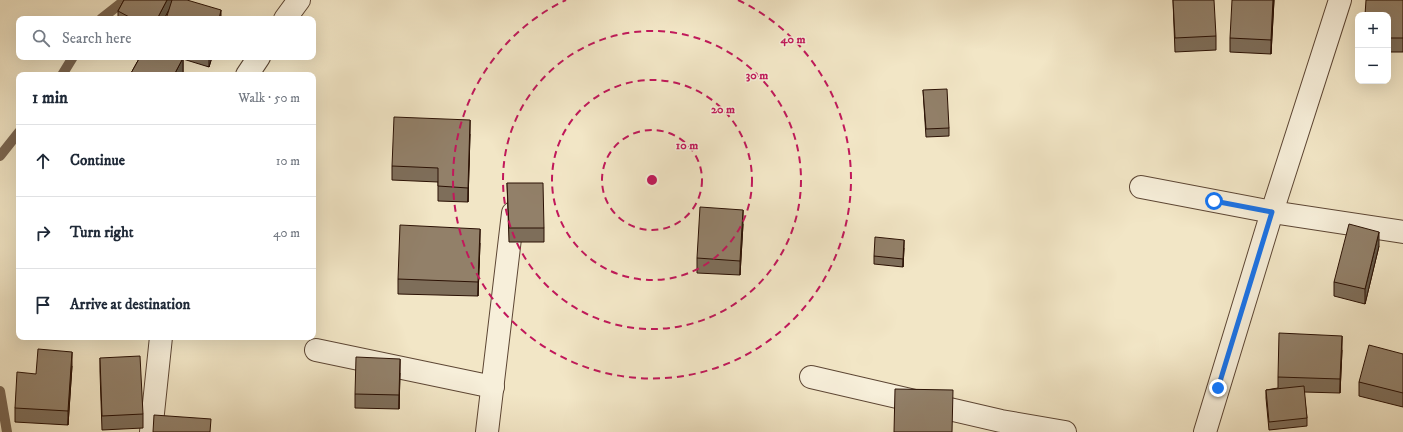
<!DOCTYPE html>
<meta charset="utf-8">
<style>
:root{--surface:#fff;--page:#f2f2f3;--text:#1f2937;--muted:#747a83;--line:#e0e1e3}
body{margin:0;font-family:"IM FELL DW Pica",serif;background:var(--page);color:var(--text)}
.controls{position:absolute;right:12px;top:12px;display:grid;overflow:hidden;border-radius:8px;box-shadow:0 4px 16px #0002}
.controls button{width:36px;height:36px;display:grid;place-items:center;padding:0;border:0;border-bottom:1px solid var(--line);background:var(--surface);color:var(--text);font:20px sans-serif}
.stop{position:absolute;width:12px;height:12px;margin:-9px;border:3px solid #1a73e8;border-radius:50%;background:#fff}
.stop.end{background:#1a73e8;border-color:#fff;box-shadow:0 1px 4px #0008}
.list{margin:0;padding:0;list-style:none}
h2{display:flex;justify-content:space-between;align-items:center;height:52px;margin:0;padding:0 16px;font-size:17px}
h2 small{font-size:13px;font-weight:400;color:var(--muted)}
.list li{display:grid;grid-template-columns:26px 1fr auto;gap:12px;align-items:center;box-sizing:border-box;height:72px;padding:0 16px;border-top:1px solid var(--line)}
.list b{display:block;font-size:15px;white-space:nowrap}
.list em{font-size:13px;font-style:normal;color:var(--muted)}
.icon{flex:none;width:22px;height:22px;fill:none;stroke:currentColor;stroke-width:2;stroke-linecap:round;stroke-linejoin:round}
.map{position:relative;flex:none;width:1403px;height:432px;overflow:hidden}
.search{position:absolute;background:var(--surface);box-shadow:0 4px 16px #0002;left:16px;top:16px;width:300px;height:44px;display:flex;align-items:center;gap:10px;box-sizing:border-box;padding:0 14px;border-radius:8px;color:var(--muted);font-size:15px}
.panel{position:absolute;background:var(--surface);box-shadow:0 4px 16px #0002;left:16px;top:72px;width:300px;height:268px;border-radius:8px}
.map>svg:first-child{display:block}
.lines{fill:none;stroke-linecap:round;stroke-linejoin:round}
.stream{stroke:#7a6651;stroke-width:10}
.minor-casing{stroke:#5d4634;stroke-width:24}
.minor{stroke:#f7efda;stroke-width:22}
.wall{fill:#7e6e5a;stroke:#2b1104}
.shaded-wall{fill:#665a4a;stroke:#2b1104}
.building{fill:#928069;stroke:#2b1104}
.route{stroke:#1a73e8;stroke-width:5}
.ring{fill:none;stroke:#c2185b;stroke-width:2;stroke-dasharray:7 5}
.centre{fill:#c2185b;stroke:#f7efda;stroke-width:2}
.ring-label{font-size:12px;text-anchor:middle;font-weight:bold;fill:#c2185b;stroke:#f7efda;stroke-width:3;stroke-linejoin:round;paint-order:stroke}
</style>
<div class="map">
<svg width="1403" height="432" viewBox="0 0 1403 432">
<rect width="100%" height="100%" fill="#f2e6c6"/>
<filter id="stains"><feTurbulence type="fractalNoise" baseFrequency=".005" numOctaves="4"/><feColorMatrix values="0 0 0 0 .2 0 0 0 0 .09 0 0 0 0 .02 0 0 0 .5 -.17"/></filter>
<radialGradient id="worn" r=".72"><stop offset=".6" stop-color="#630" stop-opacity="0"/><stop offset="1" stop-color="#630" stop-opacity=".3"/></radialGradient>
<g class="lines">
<!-- stream -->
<g class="stream">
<path d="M 101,19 L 125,0"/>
<path d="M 62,75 L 73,57"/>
<path d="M 0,156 L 19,132"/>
<path d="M 0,391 L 7,432"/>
</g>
<!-- minor casing -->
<g class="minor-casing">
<g id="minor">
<path d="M 285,19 L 299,0"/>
<path d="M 247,75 L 259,57"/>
<path d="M 1141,187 L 1272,212 L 1403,232"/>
<path d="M 316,350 L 493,387"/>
<path d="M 811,377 L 1001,421 L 1065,432"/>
<path d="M 151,432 L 161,337"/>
<path d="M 487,432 L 513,213"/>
<path d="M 1205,432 L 1272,212 L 1340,0"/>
</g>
</g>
<!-- minor -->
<use href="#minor" class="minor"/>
</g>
<!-- wall -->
<g class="wall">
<path d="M 124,0 L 221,19 L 169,10 L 164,19 L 118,19 L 118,11 Z"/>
<path d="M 1173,0 L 1216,36 L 1216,50 L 1175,52 Z"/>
<path d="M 1274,0 L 1271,54 L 1230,52 L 1230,38 Z"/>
<path d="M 1403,0 L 1403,52 L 1388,52 L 1388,15 Z"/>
<path d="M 140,57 L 212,57 L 209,67 L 183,59 L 183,72 L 182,75 L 130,75 Z"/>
<path d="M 923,90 L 949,128 L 949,136 L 926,137 Z"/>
<path d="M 470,134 L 468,202 L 438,201 L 438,182 L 392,180 L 392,166 Z"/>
<path d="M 507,183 L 544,228 L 544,242 L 509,242 Z"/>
<path d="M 743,224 L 740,275 L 697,273 L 697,258 Z"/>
<path d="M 480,243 L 478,296 L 398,294 L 398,279 Z"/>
<path d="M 1379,246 L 1365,304 L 1334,296 L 1334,282 Z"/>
<path d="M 904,248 L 903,267 L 874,264 L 874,256 Z"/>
<path d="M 1342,350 L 1340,393 L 1304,392 L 1307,418 L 1307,426 L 1269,430 L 1266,398 L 1266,390 L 1278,388 L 1278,377 Z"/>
<path d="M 1403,354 L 1403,407 L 1359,396 L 1359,382 Z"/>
<path d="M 100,358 L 143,414 L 143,428 L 102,430 L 100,372 Z"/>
<path d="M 72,366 L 68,425 L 15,422 L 15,408 L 36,374 Z"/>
<path d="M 400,373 L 399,409 L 355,408 L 355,394 Z"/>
</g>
<!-- shaded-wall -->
<g class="shaded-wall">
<path d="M 167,0 L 172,0 L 172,4 L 164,19 L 157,19 Z"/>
<path d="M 1273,0 L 1274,0 L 1271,54 L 1271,40 Z"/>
<path d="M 221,10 L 221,19 L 219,19 Z"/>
<path d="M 209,57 L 212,57 L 209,67 Z"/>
<path d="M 183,58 L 183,72 L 182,75 L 174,75 Z"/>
<path d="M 470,120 L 470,134 L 468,202 L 468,188 Z"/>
<path d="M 743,210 L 743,224 L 740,275 L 740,261 Z"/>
<path d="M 480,229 L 480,243 L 478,296 L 478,282 Z"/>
<path d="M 1379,232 L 1379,246 L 1365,304 L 1365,289 Z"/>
<path d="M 904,240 L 904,248 L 903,267 L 903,259 Z"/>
<path d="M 1342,336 L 1342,350 L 1340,393 L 1340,379 Z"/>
<path d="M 72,352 L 72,366 L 68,425 L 68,411 Z"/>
<path d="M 400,359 L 400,373 L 399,409 L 399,395 Z"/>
</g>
<!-- building -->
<g class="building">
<path d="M 124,0 L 167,0 L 157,19 L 133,19 L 118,11 Z"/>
<path d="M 172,0 L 187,0 L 221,10 L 219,19 L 166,19 Z"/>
<path d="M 1173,0 L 1214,0 L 1216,36 L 1175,38 Z"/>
<path d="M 1232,0 L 1273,0 L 1271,40 L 1230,38 Z"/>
<path d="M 1366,0 L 1403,0 L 1403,38 L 1388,38 L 1388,15 L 1365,15 Z"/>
<path d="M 140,57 L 182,57 L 183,58 L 174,75 L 130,75 Z"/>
<path d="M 947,89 L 949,128 L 926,129 L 923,90 Z"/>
<path d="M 394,117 L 470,120 L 468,188 L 438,186 L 438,168 L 392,166 Z"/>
<path d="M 507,183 L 543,183 L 544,228 L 509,228 Z"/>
<path d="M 700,207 L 743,210 L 740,261 L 697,258 Z"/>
<path d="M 1349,224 L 1379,232 L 1365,289 L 1334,282 Z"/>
<path d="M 400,225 L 480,229 L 478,282 L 398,279 Z"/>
<path d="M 875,237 L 904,240 L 903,259 L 874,256 Z"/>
<path d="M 1279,333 L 1342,336 L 1340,379 L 1278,377 Z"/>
<path d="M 1369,345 L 1403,354 L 1403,393 L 1359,382 Z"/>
<path d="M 38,349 L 72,352 L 68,411 L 15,408 L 17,372 L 36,374 Z"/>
<path d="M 140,356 L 143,414 L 102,416 L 100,358 Z"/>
<path d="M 356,357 L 400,359 L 399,395 L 355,394 Z"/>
<path d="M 1304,386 L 1307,418 L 1269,422 L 1266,390 Z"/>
<path d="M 895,389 L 953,390 L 952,432 L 894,432 Z"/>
<path d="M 154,415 L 211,419 L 210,432 L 153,432 Z"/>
</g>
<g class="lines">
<!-- route -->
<path class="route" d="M 1214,201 L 1272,212 L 1218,388"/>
</g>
<!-- distance rings -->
<g class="ring">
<circle cx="652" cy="180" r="50"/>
<circle cx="652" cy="180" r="100"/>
<circle cx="652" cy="180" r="149"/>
<path d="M738 0A199 199 0 1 1 566 0"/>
</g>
<circle cx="652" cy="180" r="6" class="centre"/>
<g class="ring-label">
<text x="793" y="43">40 m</text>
<text x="757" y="79">30 m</text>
<text x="723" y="113">20 m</text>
<text x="687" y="149">10 m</text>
</g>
<rect width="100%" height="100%" filter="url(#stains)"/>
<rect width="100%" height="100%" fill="url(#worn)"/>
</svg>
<div class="controls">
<button>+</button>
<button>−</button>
</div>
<div class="stop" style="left:1214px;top:201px"></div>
<div class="stop end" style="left:1218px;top:388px"></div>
<div class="search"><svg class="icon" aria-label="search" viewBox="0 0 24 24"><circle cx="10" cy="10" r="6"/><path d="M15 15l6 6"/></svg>Search here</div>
<section class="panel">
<h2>1 min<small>Walk · 50 m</small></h2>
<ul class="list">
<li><svg class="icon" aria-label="ahead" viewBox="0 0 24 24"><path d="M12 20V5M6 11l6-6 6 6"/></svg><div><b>Continue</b></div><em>10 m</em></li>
<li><svg class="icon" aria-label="right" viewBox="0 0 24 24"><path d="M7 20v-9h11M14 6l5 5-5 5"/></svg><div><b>Turn right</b></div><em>40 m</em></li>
<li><svg class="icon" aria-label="arrive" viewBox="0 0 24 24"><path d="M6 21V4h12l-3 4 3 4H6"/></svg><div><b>Arrive at destination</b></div></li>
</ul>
</section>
</div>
